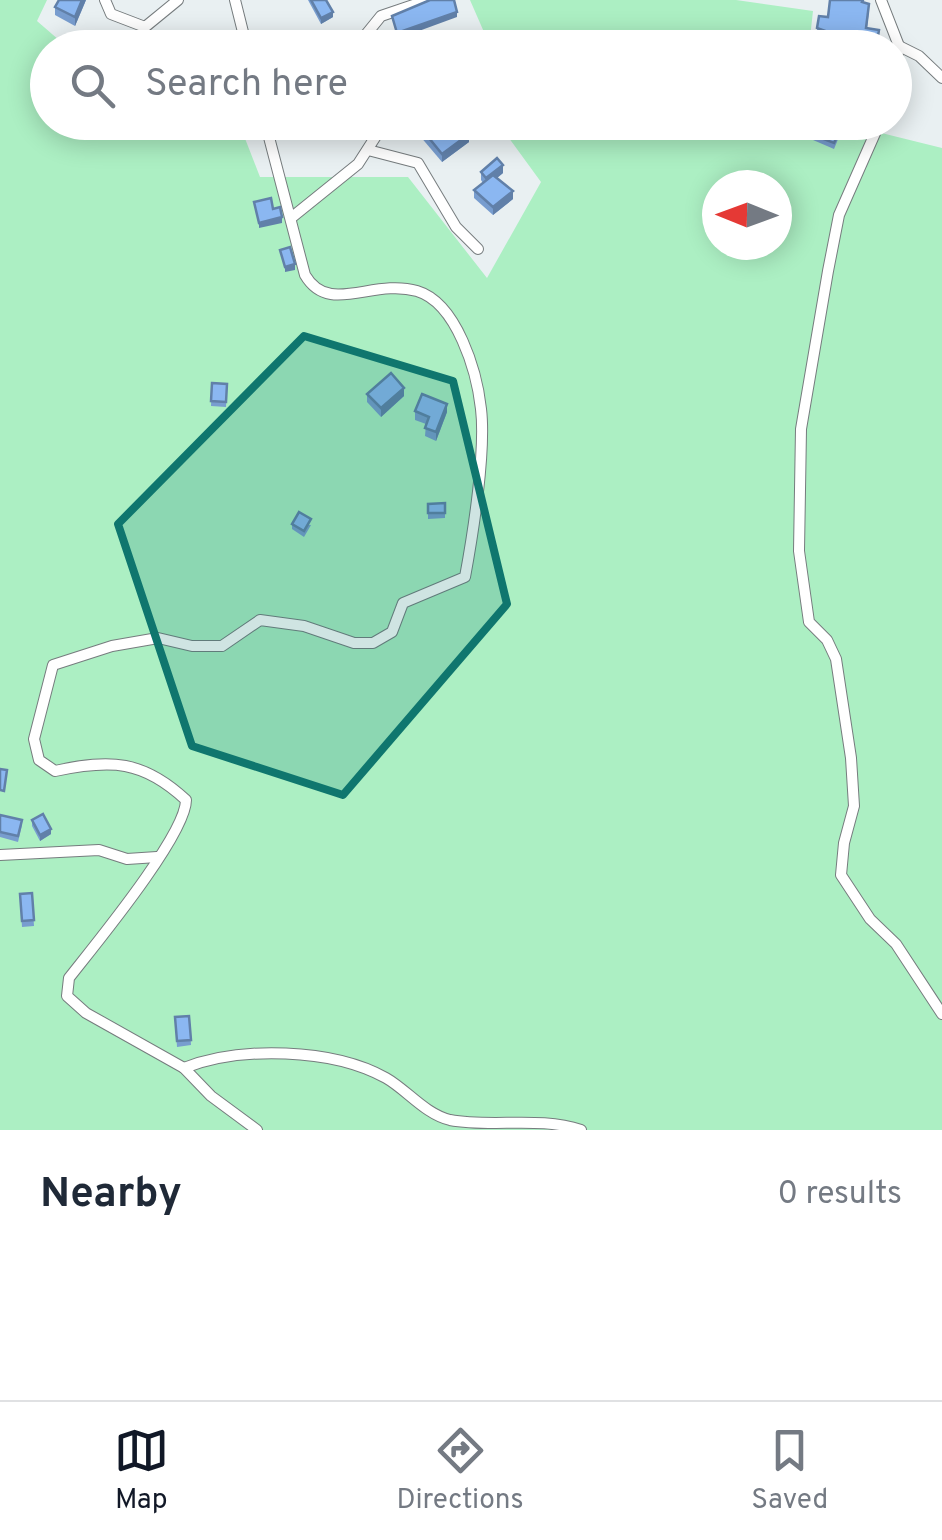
<!DOCTYPE html>
<style>
:root{--surface:#fff;--page:#f6f6f7;--text:#1f2937;--muted:#747a83;--line:#e0e1e3;--accent:#111827}
body{margin:0;font-family:Overpass,sans-serif;background:var(--page);color:var(--text)}
.compass{position:absolute;left:702px;top:170px;width:90px;height:90px;border-radius:50%;background:var(--surface);box-shadow:0 5px 25px #0003;rotate:271deg}
.list{margin:0;padding:0;list-style:none}
h2{display:flex;justify-content:space-between;align-items:center;height:130px;margin:0;padding:0 40px;font-size:42px}
h2 small{font-size:32px;font-weight:400;color:var(--muted)}
.icon{flex:none;width:55px;height:55px;fill:none;stroke:currentColor;stroke-width:2;stroke-linecap:round;stroke-linejoin:round}
.map{position:relative;flex:none;width:942px;height:1130px;overflow:hidden}
.search{position:absolute;background:var(--surface);box-shadow:0 5px 25px #0003;left:30px;right:30px;top:30px;height:110px;display:flex;align-items:center;gap:25px;box-sizing:border-box;padding:0 35px;border-radius:55px;color:var(--muted);font-size:38px}
.sheet{height:270px;background:var(--surface)}
nav{display:flex;justify-content:space-around;align-items:center;box-sizing:border-box;height:140px;border-top:2px solid var(--line);background:var(--surface);font-size:28px;color:var(--muted)}
nav a{display:grid;justify-items:center;gap:5px}
nav .on{color:var(--accent)}
.map>svg:first-child{display:block}
.green{fill:#acefc3;fill-rule:evenodd}
.lines{fill:none;stroke-linecap:round;stroke-linejoin:round}
.minor-casing{stroke:#767c7e;stroke-width:12}
.minor{stroke:#fff;stroke-width:10}
.wall{fill:#789dcf}
.shaded-wall{fill:#6180a9}
.building{fill:#8bb7f1;stroke:#6180a9;stroke-width:2.5}
.marked{fill:#0f766e;fill-opacity:0.2;stroke:#0f766e;stroke-width:8;stroke-linejoin:round}
</style>
<div class="map">
<svg width="942" height="1130" viewBox="0 0 942 1130">
<rect width="100%" height="100%" fill="#e9f0f2"/>
<!-- green -->
<g class="green">
<path d="M 0,0 L 47,0 L 37,21 L 67,47 L 48,48 L 48,122 L 239,123 L 260,177 L 408,177 L 487,278 L 541,182 L 498,123 L 837,122 L 942,148 L 942,1130 L 0,1130 ZM 717,185 L 777,185 L 777,245 L 717,245 Z"/>
<path d="M 470,0 L 736,0 L 813,11 L 809,47 L 635,48 L 634,33 L 487,39 Z"/>
</g>
<g class="lines">
<!-- minor casing -->
<g class="minor-casing">
<g id="minor">
<path d="M 105,0 L 111,14 L 145,27 L 178,0"/>
<path d="M 235,0 L 247,48"/>
<path d="M 881,0 L 899,46 L 894,75"/>
<path d="M 899,46 L 919,56 L 942,78"/>
<path d="M 355,48 L 381,16 L 428,0"/>
<path d="M 880,122 L 839,215 L 828,271 L 801,429 L 799,551 L 809,622 L 827,640 L 836,659 L 851,758 L 854,806 L 844,843 L 841,875 L 870,919 L 896,944 L 942,1014"/>
<path d="M 368,150 L 418,163 L 456,227 L 478,249"/>
<path d="M 291,218 L 358,164 L 385,122"/>
<path d="M 0,855 L 99,850 L 127,859 L 157,857"/>
<path d="M 184,1068 C 240,1046 332,1048 386,1078 C 407,1090 425,1114 450,1120 C 492,1128 539,1116 581,1130"/>
<path d="M 257,1130 L 211,1096 L 184,1068 L 86,1013 L 67,996 L 69,978 C 94,946 186,835 186,800 C 143,760 111,759 55,771 L 39,760 L 34,739 L 53,665 L 112,646 L 158,638 L 192,646 L 222,646 L 260,620 L 304,626 L 354,643 L 373,643 L 392,632 L 403,603 L 465,577 C 473,534 486,451 481,409 C 477,372 457,303 417,291 C 372,278 329,316 305,275 L 265,122"/>
</g>
</g>
<!-- minor -->
<use href="#minor" class="minor"/>
</g>
<!-- wall -->
<g class="wall">
<path d="M 86,0 L 75,26 L 55,15 L 55,7 Z"/>
<path d="M 308,0 L 326,0 L 333,17 L 321,24 Z"/>
<path d="M 864,3 L 869,11 L 867,28 L 879,38 L 878,48 L 835,48 L 837,43 L 817,36 L 817,28 L 828,17 Z"/>
<path d="M 414,122 L 461,122 L 469,142 L 442,162 L 414,129 Z"/>
<path d="M 813,135 L 839,137 L 834,149 L 813,140 Z"/>
<path d="M 481,172 L 503,173 L 497,178 L 513,199 L 493,215 L 474,198 L 474,190 L 483,183 L 481,180 Z"/>
<path d="M 212,383 L 227,384 L 226,407 L 211,406 Z"/>
<path d="M 367,394 L 404,396 L 381,417 L 367,402 Z"/>
<path d="M 415,411 L 447,412 L 436,441 L 425,436 L 426,424 L 415,420 Z"/>
<path d="M 445,503 L 445,518 L 428,519 L 428,504 Z"/>
<path d="M 292,524 L 311,525 L 304,537 L 292,529 Z"/>
<path d="M 0,815 L 22,825 L 18,842 L 0,837 Z"/>
<path d="M 32,820 L 51,834 L 40,841 L 32,826 Z"/>
<path d="M 32,893 L 34,926 L 22,927 L 20,894 Z"/>
<path d="M 189,1016 L 191,1045 L 177,1047 L 175,1017 Z"/>
</g>
<!-- shaded-wall -->
<g class="shaded-wall">
<path d="M 82,0 L 86,0 L 75,26 L 75,17 Z"/>
<path d="M 333,12 L 333,17 L 321,24 L 321,18 Z"/>
<path d="M 457,12 L 457,17 L 397,39 L 397,33 Z"/>
<path d="M 469,134 L 469,142 L 442,162 L 442,154 Z"/>
<path d="M 503,165 L 503,173 L 486,187 L 486,178 Z"/>
<path d="M 513,191 L 513,199 L 493,215 L 493,207 Z"/>
<path d="M 282,217 L 282,223 L 259,228 L 259,223 Z"/>
<path d="M 295,264 L 295,270 L 285,272 L 285,267 Z"/>
<path d="M 404,388 L 404,396 L 381,417 L 381,408 Z"/>
<path d="M 447,404 L 447,412 L 436,441 L 436,432 Z"/>
<path d="M 51,829 L 51,834 L 40,841 L 40,835 Z"/>
</g>
<!-- building -->
<g class="building">
<path d="M 59,0 L 82,0 L 75,17 L 55,7 Z"/>
<path d="M 311,0 L 326,0 L 333,12 L 321,18 Z"/>
<path d="M 430,0 L 454,0 L 457,12 L 397,33 L 392,16 Z"/>
<path d="M 830,0 L 863,0 L 862,2 L 869,4 L 866,28 L 879,30 L 877,42 L 866,40 L 864,48 L 835,48 L 839,36 L 817,28 L 819,16 L 828,17 Z"/>
<rect x="612" y="33" width="11" height="15"/>
<path d="M 558,38 L 574,39 L 573,48 L 557,48 Z"/>
<path d="M 714,39 L 721,48 L 706,48 L 705,47 Z"/>
<path d="M 416,122 L 461,122 L 469,134 L 442,154 Z"/>
<path d="M 818,123 L 839,132 L 834,143 L 813,135 Z"/>
<path d="M 497,158 L 503,165 L 486,178 L 481,172 Z"/>
<path d="M 493,175 L 513,191 L 493,207 L 474,190 Z"/>
<path d="M 271,198 L 273,209 L 280,207 L 282,217 L 259,223 L 254,202 Z"/>
<path d="M 290,247 L 295,264 L 285,267 L 280,250 Z"/>
<path d="M 391,373 L 404,388 L 381,408 L 367,394 Z"/>
<path d="M 212,383 L 227,384 L 226,402 L 211,401 Z"/>
<path d="M 422,394 L 447,404 L 436,432 L 425,428 L 429,417 L 415,411 Z"/>
<path d="M 445,503 L 445,513 L 428,513 L 428,504 Z"/>
<path d="M 299,512 L 311,519 L 304,531 L 292,524 Z"/>
<path d="M 0,769 L 7,770 L 4,791 L 0,790 Z"/>
<path d="M 43,814 L 51,829 L 40,835 L 32,820 Z"/>
<path d="M 0,815 L 22,820 L 18,836 L 0,832 Z"/>
<path d="M 32,893 L 34,920 L 22,921 L 20,894 Z"/>
<path d="M 189,1016 L 191,1040 L 177,1041 L 175,1017 Z"/>
</g>
<!-- marked area -->
<path class="marked" d="M 304,336 L 453,381 L 507,604 L 343,795 L 192,746 L 118,524 Z"/>
</svg>
<svg class="compass" viewBox="-18 -18 36 36"><path d="M0-13l5 13h-10z" fill="#e53935"/><path d="M0 13l5-13h-10z" fill="#747a83"/></svg>
<div class="search"><svg class="icon" aria-label="search" viewBox="0 0 24 24"><circle cx="10" cy="10" r="6"/><path d="M15 15l6 6"/></svg>Search here</div>
</div>
<section class="sheet">
<h2>Nearby<small>0 results</small></h2>
<ul class="list">
</ul>
</section>
<nav>
<a class="on"><svg class="icon" aria-label="map" viewBox="0 0 24 24"><path d="M3 6l6-2 6 2 6-2v14l-6 2-6-2-6 2zM9 4v14M15 6v14"/></svg>Map</a>
<a><svg class="icon" aria-label="directions" viewBox="0 0 24 24"><path d="M12 3l9 9-9 9-9-9zM9 14v-3h6M13 9l2 2-2 2"/></svg>Directions</a>
<a><svg class="icon" aria-label="saved" viewBox="0 0 24 24"><path d="M7 4h10v16l-5-4-5 4z"/></svg>Saved</a>
</nav>
